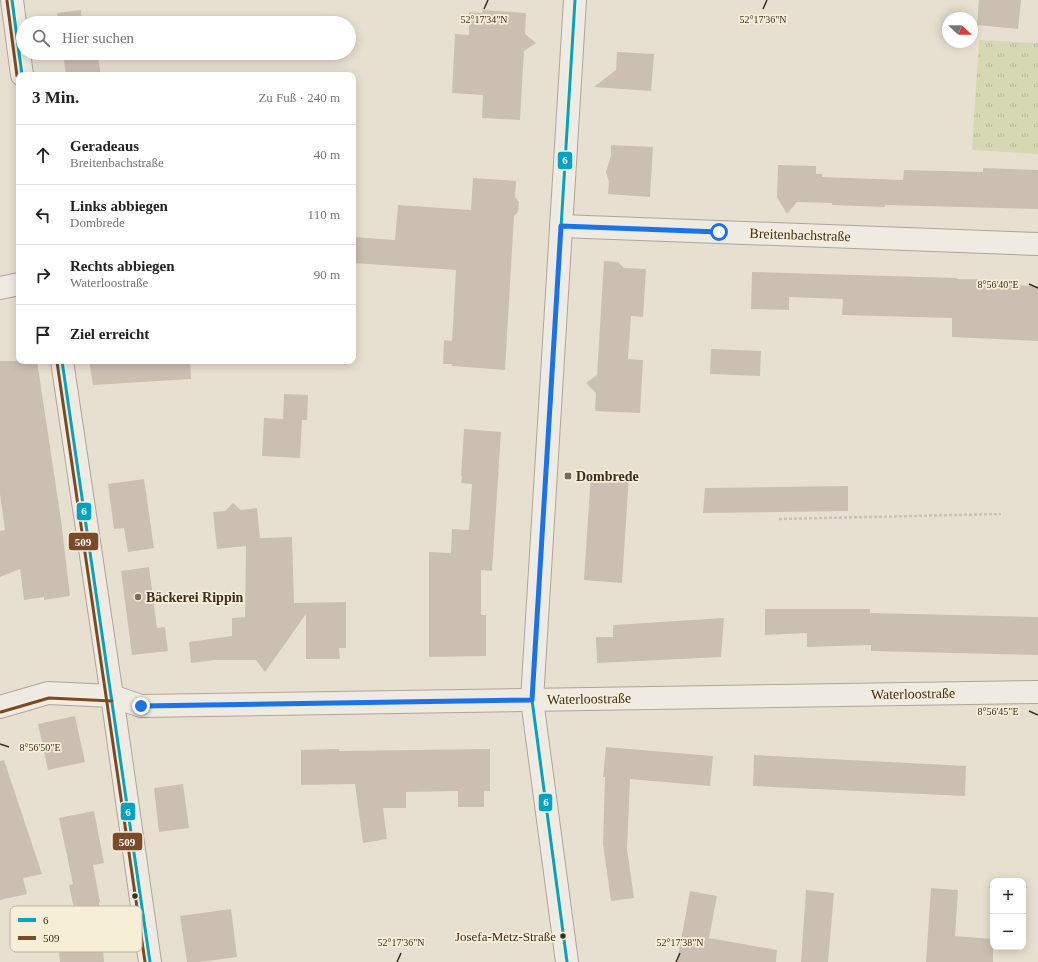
<!DOCTYPE html>
<html lang="de">
<meta charset="utf-8">
<style>
:root{--surface:#fff;--page:#f2f2f2;--text:#222;--muted:#767676;--line:#e0e0e0}
body{margin:0;font-family:Georgia,serif;background:var(--page);color:var(--text)}
.controls{position:absolute;right:12px;bottom:12px;display:grid;overflow:hidden;border-radius:8px;box-shadow:0 2px 10px #0003}
.controls button{width:36px;height:36px;display:grid;place-items:center;padding:0;border:0;border-bottom:1px solid var(--line);background:var(--surface);color:var(--text);font:20px sans-serif}
.compass{position:absolute;left:942px;top:12px;width:36px;height:36px;border-radius:50%;background:var(--surface);box-shadow:0 2px 10px #0003;rotate:111deg}
.stop{position:absolute;width:12px;height:12px;margin:-9px;border:3px solid #1a73e8;border-radius:50%;background:#fff}
.stop.end{background:#1a73e8;border-color:#fff;box-shadow:0 1px 4px #0008}
.list{margin:0;padding:0;list-style:none}
h2{display:flex;justify-content:space-between;align-items:center;height:52px;margin:0;padding:0 16px;font-size:17px}
h2 small{font-size:13px;font-weight:400;color:var(--muted)}
.list li{display:grid;grid-template-columns:26px 1fr auto;gap:12px;align-items:center;box-sizing:border-box;height:60px;padding:0 16px;border-top:1px solid var(--line)}
.list b{display:block;font-size:15px;white-space:nowrap}
.list p{margin:0;font-size:13px;white-space:nowrap;color:var(--muted)}
.list em{font-size:13px;font-style:normal;color:var(--muted)}
.icon{flex:none;width:22px;height:22px;fill:none;stroke:currentColor;stroke-width:2;stroke-linecap:round;stroke-linejoin:round}
.map{position:relative;flex:none;width:1038px;height:962px;overflow:hidden}
.search{position:absolute;background:var(--surface);box-shadow:0 2px 10px #0003;left:16px;top:16px;width:340px;height:44px;display:flex;align-items:center;gap:10px;box-sizing:border-box;padding:0 14px;border-radius:22px;color:var(--muted);font-size:15px}
.panel{position:absolute;background:var(--surface);box-shadow:0 2px 10px #0003;left:16px;top:72px;width:340px;height:292px;border-radius:8px}
.map>svg:first-child{display:block}
.grass{fill:url(#grass-tufts)}
.building{fill:#cbbfb2}
.lines{fill:none;stroke-linecap:round;stroke-linejoin:round}
.minor-casing{stroke:#ada599;stroke-width:24}
.path{stroke:#c8c2b9;stroke-width:2.5;stroke-dasharray:3 2;stroke-linecap:butt}
.minor{stroke:#efebe3;stroke-width:22}
.bus-1-casing{stroke:#f7eed8;stroke-width:6}
.bus-2-casing{stroke:#f7eed8;stroke-width:6}
.bus-1{stroke:#03a3c5;stroke-width:3}
.bus-2{stroke:#7a4b2a;stroke-width:3}
.route{stroke:#1a73e8;stroke-width:5}
.ticks{fill:none;stroke:#3d2e20;stroke-width:1.5}
.poi-dot{fill:#786c5e;stroke:#f7eed8;stroke-width:1.5}
.bus-dot{fill:#3d2e20;stroke:#f7eed8;stroke-width:1.5}
.labels{text-anchor:middle;dominant-baseline:central;stroke-width:3.5;stroke-linejoin:round;paint-order:stroke}
.bus-label{font-size:13px;fill:#3d2e20;stroke:#f7eed8;text-anchor:end}
.street-label{font-size:14px;fill:#3d2e20;stroke:#f7eed8}
.poi-label{font-size:14px;font-weight:bold;fill:#3d2e20;stroke:#f7eed8;text-anchor:start}
.key{fill:#f7eed8;stroke:#bfb4a1;stroke-width:1}
.key-label{font-size:11px;fill:#3d2e20}
.ticks-label{font-size:10px;text-anchor:middle;fill:#3d2e20;stroke:#f7eed8;stroke-width:3.5;stroke-linejoin:round;paint-order:stroke}
.line-badge{stroke:#f7eed8;stroke-width:1.5}
.badge-label{font-size:11px;text-anchor:middle;font-weight:bold;fill:#fff}
</style>
<div class="map">
<svg width="1038" height="962" viewBox="0 0 1038 962">
<defs>
<pattern id="grass-tufts" width="24" height="20" patternUnits="userSpaceOnUse"><rect width="24" height="20" fill="#d6d7b3"/><path d="M3 7l-1-3M5 7V3M7 7l1-3M15 17l-1-3M17 17v-4M19 17l1-3" fill="none" stroke="#b9b99a"/></pattern>
</defs>
<rect width="100%" height="100%" fill="#e7e0d1"/>
<!-- grass -->
<path class="grass" d="M 979,40 L 1038,43 L 1038,154 L 972,150 Z"/>
<!-- building -->
<g class="building">
<path d="M 979,0 L 1021,0 L 1018,29 L 977,25 Z"/>
<path d="M 81,10 L 82,23 L 59,23 L 57,13 Z"/>
<path d="M 482,10 L 526,13 L 525,34 L 536,43 L 524,51 L 520,120 L 482,118 L 483,95 L 452,93 L 455,34 L 469,35 L 469,12 L 482,13 Z"/>
<path d="M 617,52 L 654,54 L 651,91 L 594,87 L 616,70 Z"/>
<path d="M 63,53 L 104,53 L 105,58 L 98,59 L 101,75 L 66,75 Z"/>
<path d="M 611,145 L 653,147 L 650,197 L 608,194 L 609,182 L 606,172 L 611,156 Z"/>
<path d="M 778,165 L 816,166 L 816,174 L 822,174 L 822,177 L 903,180 L 904,170 L 983,172 L 983,168 L 1038,170 L 1038,209 L 885,205 L 885,207 L 832,205 L 832,203 L 797,202 L 787,214 L 777,197 Z"/>
<path d="M 473,178 L 516,181 L 515,197 L 519,202 L 518,212 L 514,216 L 505,370 L 452,366 L 452,364 L 443,364 L 444,340 L 452,341 L 456,270 L 353,263 L 353,237 L 395,240 L 398,205 L 471,210 Z"/>
<path d="M 604,261 L 618,262 L 624,268 L 646,269 L 643,317 L 631,316 L 628,359 L 643,360 L 640,413 L 595,411 L 596,393 L 586,383 L 597,375 Z"/>
<path d="M 752,272 L 957,278 L 957,279 L 1010,280 L 1010,285 L 1038,286 L 1038,341 L 952,337 L 952,318 L 842,315 L 843,299 L 789,297 L 789,310 L 751,309 Z"/>
<path d="M 711,349 L 761,351 L 760,376 L 710,374 Z"/>
<path d="M 0,361 L 37,361 L 61,520 L 70,596 L 44,600 L 44,597 L 24,600 L 20,569 L 0,577 L 0,531 L 5,530 L 0,494 Z"/>
<path d="M 89,361 L 190,361 L 191,379 L 93,385 Z"/>
<path d="M 284,394 L 308,395 L 307,420 L 302,420 L 300,458 L 262,456 L 264,418 L 283,419 Z"/>
<path d="M 464,429 L 501,432 L 492,571 L 481,570 L 481,615 L 486,615 L 486,656 L 429,657 L 429,552 L 451,553 L 452,529 L 469,530 L 472,484 L 461,483 L 462,476 L 461,476 Z"/>
<path d="M 591,474 L 629,476 L 622,583 L 584,580 Z"/>
<path d="M 144,479 L 154,548 L 128,552 L 124,528 L 114,529 L 108,484 Z"/>
<path d="M 848,486 L 848,511 L 703,513 L 705,488 Z"/>
<path d="M 233,503 L 241,510 L 257,508 L 260,538 L 292,537 L 294,603 L 346,602 L 346,648 L 339,648 L 340,659 L 306,659 L 306,614 L 265,672 L 256,660 L 215,660 L 191,663 L 189,642 L 232,636 L 232,618 L 245,617 L 246,546 L 217,549 L 213,512 L 225,511 Z"/>
<path d="M 149,567 L 157,628 L 165,627 L 168,651 L 132,655 L 121,571 Z"/>
<path d="M 765,609 L 870,609 L 870,613 L 1038,617 L 1038,655 L 871,651 L 871,645 L 807,647 L 807,633 L 765,635 Z"/>
<path d="M 724,618 L 721,657 L 597,663 L 596,637 L 613,637 L 613,625 Z"/>
<path d="M 75,716 L 85,762 L 48,770 L 38,724 Z"/>
<path d="M 606,747 L 713,756 L 710,786 L 630,779 L 627,849 L 634,898 L 611,901 L 603,844 L 605,777 L 603,777 Z"/>
<path d="M 339,749 L 339,751 L 490,749 L 490,791 L 484,791 L 484,807 L 458,807 L 458,791 L 406,792 L 406,808 L 383,808 L 387,839 L 363,843 L 355,784 L 301,785 L 301,750 Z"/>
<path d="M 754,755 L 966,766 L 965,796 L 753,786 Z"/>
<path d="M 4,760 L 42,874 L 23,878 L 27,894 L 0,900 L 0,761 Z"/>
<path d="M 183,784 L 189,828 L 159,832 L 154,788 Z"/>
<path d="M 94,811 L 104,863 L 93,865 L 100,902 L 99,902 L 104,962 L 60,962 L 57,930 L 78,927 L 69,885 L 73,884 L 59,818 Z"/>
<path d="M 931,888 L 958,890 L 955,936 L 993,939 L 993,962 L 926,962 Z"/>
<path d="M 806,890 L 834,893 L 828,962 L 801,962 Z"/>
<path d="M 690,891 L 717,896 L 709,938 L 777,950 L 776,962 L 677,962 Z"/>
<path d="M 231,909 L 237,957 L 200,962 L 187,962 L 180,916 Z"/>
</g>
<g class="lines">
<!-- minor casing -->
<g class="minor-casing">
<g id="minor">
<path d="M 12,0 L 22,75"/>
<path d="M 561,226 L 1038,244"/>
<path d="M 0,288 L 19,284"/>
<path d="M 62,361 L 112,696 L 150,962"/>
<path d="M 0,707 L 48,693 L 112,696 L 141,706 L 1038,692"/>
<path d="M 567,962 L 532,700 L 575,0"/>
</g>
</g>
<!-- path -->
<path class="path" d="M 779,519 L 1001,514"/>
<!-- minor -->
<use href="#minor" class="minor"/>
<!-- bus-1 casing -->
<g class="bus-1-casing">
<g id="bus-1">
<path d="M 12,0 L 22,75"/>
<path d="M 62,361 L 150,962"/>
<path d="M 567,962 L 532,700 L 575,0"/>
</g>
</g>
<!-- bus-2 casing -->
<g class="bus-2-casing">
<g id="bus-2">
<path d="M 7,1 L 17,76"/>
<path d="M 57,362 L 145,962"/>
<path d="M 1,712 L 49,698 L 112,701"/>
</g>
</g>
<!-- bus-1 -->
<use href="#bus-1" class="bus-1"/>
<!-- bus-2 -->
<use href="#bus-2" class="bus-2"/>
</g>
<g class="lines">
<!-- route -->
<path class="route" d="M 141,706 L 532,700 L 561,226 L 719,232"/>
</g>
<!-- ticks -->
<path class="ticks" d="M 484,9 L 488,0M 763,9 L 767,0M 1029,284 L 1038,288M 1029,711 L 1038,715M 0,744 L 9,747M 397,962 L 401,953M 676,962 L 680,953"/>
<!-- markers -->
<g class="poi-dot">
<rect x="564" y="472" width="8" height="8" rx="2"/>
<circle cx="138" cy="597" r="4"/>
</g>
<g class="bus-dot">
<circle cx="135" cy="896" r="3.5"/>
<circle cx="563" cy="936" r="3.5"/>
</g>
<g class="labels">
<!-- bus labels -->
<g class="bus-label">
<text x="556" y="936">Josefa-Metz-Straße</text>
</g>
<!-- street labels -->
<g class="street-label">
<text transform="translate(800 235) rotate(2)">Breitenbachstraße</text>
<text transform="translate(913 694) rotate(-1)">Waterloostraße</text>
<text transform="translate(589 699) rotate(-1)">Waterloostraße</text>
</g>
<!-- poi labels -->
<g class="poi-label">
<text x="576" y="476">Dombrede</text>
<text x="146" y="597">Bäckerei Rippin</text>
</g>
</g>
<!-- legend -->
<rect x="10" y="906" width="132" height="46" rx="6" class="key"/>
<rect x="18" y="918" width="18" height="4" fill="#03a3c5"/>
<rect x="18" y="936" width="18" height="4" fill="#7a4b2a"/>
<g class="key-label">
<text x="43" y="924">6</text>
<text x="43" y="942">509</text>
</g>
<g class="ticks-label">
<text x="484" y="23">52°17'34"N</text>
<text x="763" y="23">52°17'36"N</text>
<text x="998" y="288">8°56'40"E</text>
<text x="998" y="715">8°56'45"E</text>
<text x="40" y="751">8°56'50"E</text>
<text x="401" y="946">52°17'36"N</text>
<text x="680" y="946">52°17'38"N</text>
</g>
<g class="line-badge">
<rect x="557" y="151" width="16" height="19" rx="4" fill="#03a3c5"/>
<rect x="76" y="502" width="16" height="19" rx="4" fill="#03a3c5"/>
<rect x="68" y="532" width="31" height="19" rx="4" fill="#7a4b2a"/>
<rect x="538" y="793" width="15" height="19" rx="4" fill="#03a3c5"/>
<rect x="120" y="802" width="16" height="19" rx="4" fill="#03a3c5"/>
<rect x="112" y="832" width="31" height="19" rx="4" fill="#7a4b2a"/>
</g>
<g class="badge-label">
<text x="565" y="164">6</text>
<text x="84" y="515">6</text>
<text x="83" y="546">509</text>
<text x="546" y="806">6</text>
<text x="128" y="816">6</text>
<text x="127" y="846">509</text>
</g>
</svg>
<div class="controls">
<button>+</button>
<button>−</button>
</div>
<svg class="compass" viewBox="-18 -18 36 36"><path d="M0-13l5 13h-10z" fill="#e53935"/><path d="M0 13l5-13h-10z" fill="#767676"/></svg>
<div class="stop" style="left:719px;top:232px"></div>
<div class="stop end" style="left:141px;top:706px"></div>
<div class="search"><svg class="icon" aria-label="search" viewBox="0 0 24 24"><circle cx="10" cy="10" r="6"/><path d="M15 15l6 6"/></svg>Hier suchen</div>
<section class="panel">
<h2>3 Min.<small>Zu Fuß · 240 m</small></h2>
<ul class="list">
<li><svg class="icon" aria-label="ahead" viewBox="0 0 24 24"><path d="M12 20V5M6 11l6-6 6 6"/></svg><div><b>Geradeaus</b><p>Breitenbachstraße</p></div><em>40 m</em></li>
<li><svg class="icon" aria-label="left" viewBox="0 0 24 24"><path d="M17 20v-9H6M10 6l-5 5 5 5"/></svg><div><b>Links abbiegen</b><p>Dombrede</p></div><em>110 m</em></li>
<li><svg class="icon" aria-label="right" viewBox="0 0 24 24"><path d="M7 20v-9h11M14 6l5 5-5 5"/></svg><div><b>Rechts abbiegen</b><p>Waterloostraße</p></div><em>90 m</em></li>
<li><svg class="icon" aria-label="arrive" viewBox="0 0 24 24"><path d="M6 21V4h12l-3 4 3 4H6"/></svg><div><b>Ziel erreicht</b></div></li>
</ul>
</section>
</div>
